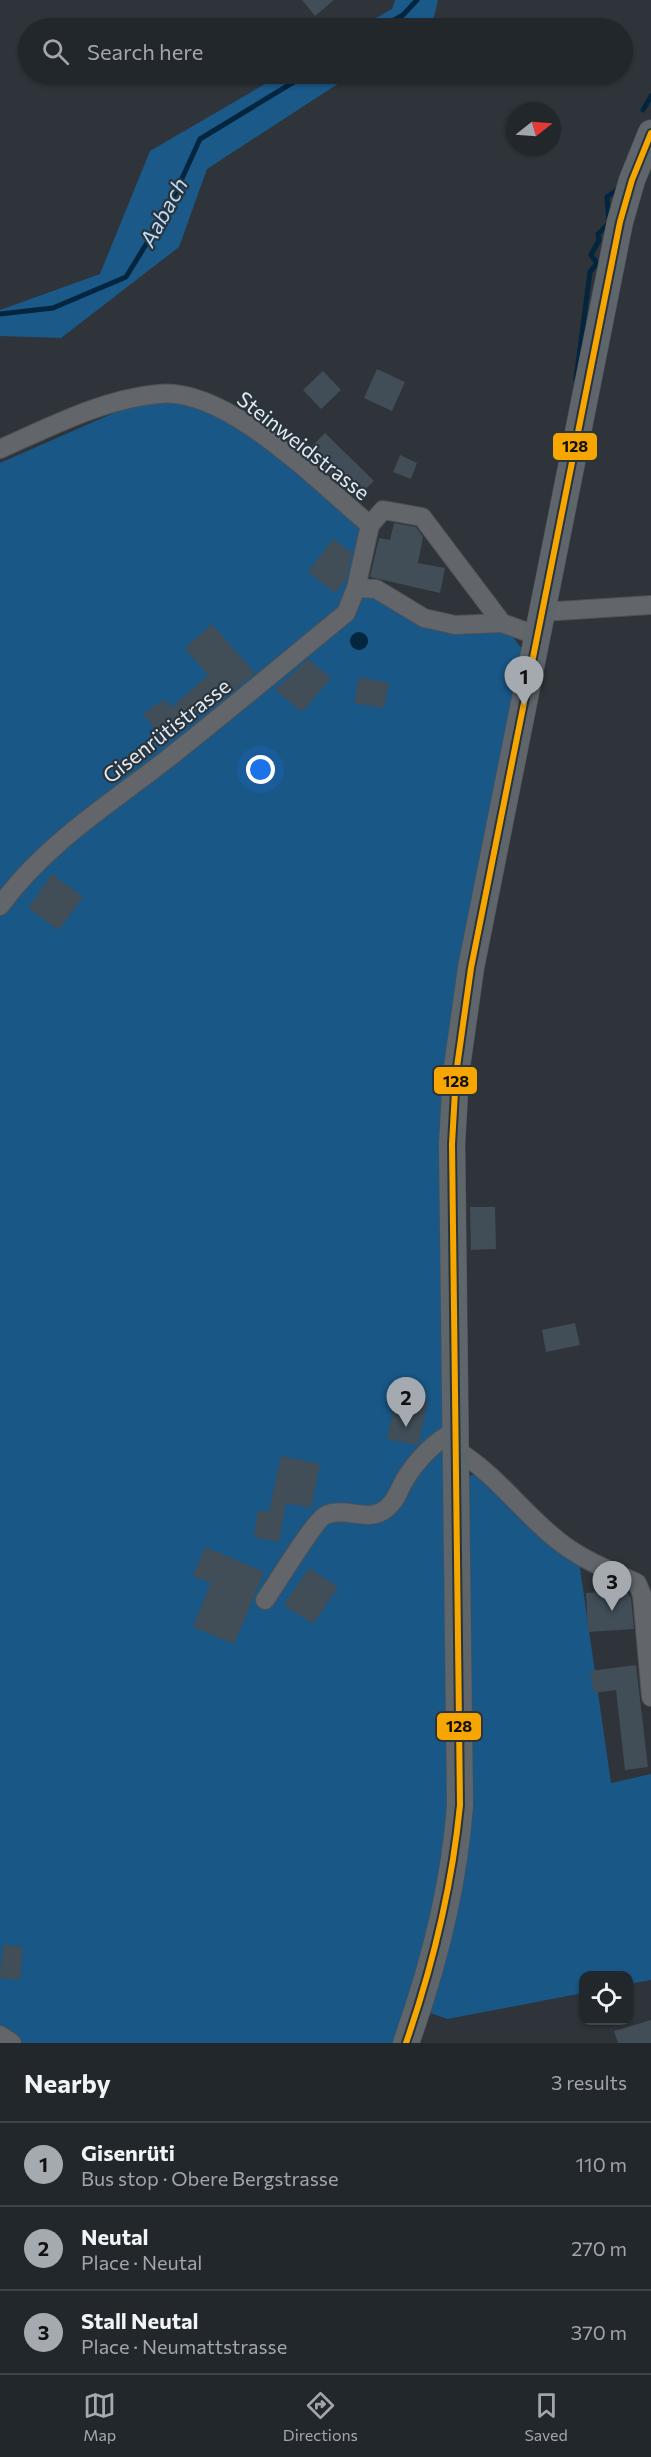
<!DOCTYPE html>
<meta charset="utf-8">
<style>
:root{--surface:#22272b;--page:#2a2f33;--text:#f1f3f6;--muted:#a2a5a9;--line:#3f4447;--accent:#a4aab0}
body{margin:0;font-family:Commissioner,sans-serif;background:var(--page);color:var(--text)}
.controls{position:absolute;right:18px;bottom:18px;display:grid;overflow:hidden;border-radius:12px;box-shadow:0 2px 4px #0004}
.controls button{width:54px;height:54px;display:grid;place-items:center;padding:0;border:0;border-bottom:2px solid var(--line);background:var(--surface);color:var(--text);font:30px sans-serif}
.compass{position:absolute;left:507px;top:102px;width:54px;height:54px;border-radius:50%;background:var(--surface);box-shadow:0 2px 4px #0004;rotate:73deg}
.you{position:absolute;left:261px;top:770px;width:21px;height:21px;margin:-15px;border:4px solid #fff;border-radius:50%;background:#1a73e8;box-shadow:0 0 0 9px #1a73e833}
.badge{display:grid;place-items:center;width:39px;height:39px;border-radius:50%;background:var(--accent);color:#111;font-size:20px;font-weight:700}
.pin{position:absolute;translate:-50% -50px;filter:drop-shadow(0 2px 3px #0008)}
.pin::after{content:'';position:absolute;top:32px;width:21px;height:18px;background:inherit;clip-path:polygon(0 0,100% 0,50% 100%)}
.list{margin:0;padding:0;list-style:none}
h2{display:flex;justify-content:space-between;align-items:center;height:78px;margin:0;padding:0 24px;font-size:26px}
h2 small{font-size:20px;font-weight:400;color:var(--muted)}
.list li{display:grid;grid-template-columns:39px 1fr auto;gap:18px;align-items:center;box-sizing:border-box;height:84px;padding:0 24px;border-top:2px solid var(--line)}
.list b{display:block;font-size:22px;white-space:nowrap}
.list p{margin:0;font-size:20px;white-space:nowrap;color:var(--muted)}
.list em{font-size:20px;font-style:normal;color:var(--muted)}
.icon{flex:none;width:33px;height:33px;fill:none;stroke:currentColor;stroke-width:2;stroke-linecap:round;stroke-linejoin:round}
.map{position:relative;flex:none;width:651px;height:2043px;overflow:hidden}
.search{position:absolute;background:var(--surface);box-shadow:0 2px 4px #0004;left:18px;right:18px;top:18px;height:66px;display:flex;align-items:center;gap:15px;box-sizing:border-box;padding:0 21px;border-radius:33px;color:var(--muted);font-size:22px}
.sheet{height:330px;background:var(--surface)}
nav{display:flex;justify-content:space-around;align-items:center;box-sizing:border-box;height:84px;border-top:2px solid var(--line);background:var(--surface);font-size:16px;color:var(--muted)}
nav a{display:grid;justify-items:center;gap:3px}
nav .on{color:var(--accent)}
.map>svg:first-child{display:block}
.green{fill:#195786}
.forest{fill:#1b5989}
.water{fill:#04253e}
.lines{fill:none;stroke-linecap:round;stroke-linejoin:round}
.stream{stroke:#04253e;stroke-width:5}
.building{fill:#414d57}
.minor-casing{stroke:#4c5156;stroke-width:20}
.secondary-casing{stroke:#4c5156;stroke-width:27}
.minor{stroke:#62666a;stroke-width:18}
.secondary{stroke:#5e656b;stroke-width:26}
.bus-1-casing{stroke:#2a343d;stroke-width:10}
.bus-1{stroke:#f7a600;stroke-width:6}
.labels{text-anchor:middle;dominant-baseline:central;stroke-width:4.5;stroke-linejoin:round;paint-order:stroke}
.street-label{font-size:21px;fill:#e3eaf0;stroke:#2a343d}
.water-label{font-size:22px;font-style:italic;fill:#b8daf9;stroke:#2a343d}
.line-badge{stroke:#2a343d;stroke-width:2}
.pale-badge-label{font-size:16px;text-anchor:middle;font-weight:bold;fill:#111}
</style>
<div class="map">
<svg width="651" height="2043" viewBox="0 0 651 2043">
<rect width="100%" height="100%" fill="#2e3439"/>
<!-- green -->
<g class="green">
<path d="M 159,393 L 206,400 L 370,525 L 356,589 L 455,624 L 502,623 L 525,653 L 452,1144 L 447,1860 L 397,2043 L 12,2043 L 0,2035 L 0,463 Z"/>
<path d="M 478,1473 L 579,1561 L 611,1783 L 651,1774 L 651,1980 L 629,1984 L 628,1976 L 584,1976 L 583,1993 L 448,2019 L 427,2012 L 452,1933 L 469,1476 Z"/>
</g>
<!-- forest -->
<g class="forest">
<path d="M 395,0 L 438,0 L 433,21 L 422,28 L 358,28 L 392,9 Z"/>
<path d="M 282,74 L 353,74 L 207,169 L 179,247 L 61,338 L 0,336 L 0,310 L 100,274 L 150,151 Z"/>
</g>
<!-- water -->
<circle class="water" cx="359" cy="641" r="9"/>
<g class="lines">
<!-- stream -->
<g class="stream">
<path d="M 380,28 L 403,15 L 417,0"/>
<path d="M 643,110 L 651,96"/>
<path d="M 0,314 L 53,308 L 126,277 L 169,207 L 200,139 L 307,74"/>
<path d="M 576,379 L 590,272 L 597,263 L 591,255 L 599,240 L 598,234 L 609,223 L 607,197 L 618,189"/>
</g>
</g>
<!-- building -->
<g class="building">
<path d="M 302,0 L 334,0 L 315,16 Z"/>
<path d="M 377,369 L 405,382 L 392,411 L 364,398 Z"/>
<path d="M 323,371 L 341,390 L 321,409 L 303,390 Z"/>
<path d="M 325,433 L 374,481 L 356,498 L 305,453 Z"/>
<path d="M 400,455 L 417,463 L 411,479 L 393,472 Z"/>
<path d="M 394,523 L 416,527 L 423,537 L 418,563 L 445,568 L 440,593 L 370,577 L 379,538 L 390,540 Z"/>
<path d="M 333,539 L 352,553 L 347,578 L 335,593 L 308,572 Z"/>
<path d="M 212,624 L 255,673 L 216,705 L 212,700 L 198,713 L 192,706 L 157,732 L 143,714 L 164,699 L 171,708 L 208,675 L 185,648 Z"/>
<path d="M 308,659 L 331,678 L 302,712 L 275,690 Z"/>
<path d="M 359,677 L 389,683 L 384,708 L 354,703 Z"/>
<path d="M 52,874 L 83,897 L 59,930 L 28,908 Z"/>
<path d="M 470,1207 L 495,1207 L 496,1249 L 471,1250 Z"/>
<path d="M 575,1323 L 580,1345 L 546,1352 L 542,1330 Z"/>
<path d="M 415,1398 L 428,1401 L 418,1445 L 387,1439 L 393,1412 L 410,1416 Z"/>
<path d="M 281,1456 L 320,1464 L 311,1508 L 286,1503 L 279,1542 L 254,1537 L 258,1510 L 269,1512 Z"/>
<path d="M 205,1547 L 264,1572 L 234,1644 L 193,1627 L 211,1583 L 193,1576 Z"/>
<path d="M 309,1568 L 338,1587 L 313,1624 L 284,1605 Z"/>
<path d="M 625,1590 L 631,1598 L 634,1629 L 588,1632 L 586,1593 Z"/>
<path d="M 636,1665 L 648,1767 L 625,1770 L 616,1690 L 594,1693 L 590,1671 Z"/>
<path d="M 3,1945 L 23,1947 L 20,1980 L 0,1978 Z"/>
<path d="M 651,2020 L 651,2043 L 618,2043 L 614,2031 Z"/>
</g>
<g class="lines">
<!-- minor casing -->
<g class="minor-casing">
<g id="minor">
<path d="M 0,449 C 50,427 103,399 158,394 C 227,386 319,483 370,525 L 356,588 L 346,613 C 286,662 227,712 166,760 C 108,805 44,845 0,906"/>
<path d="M 370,525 L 383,510 L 422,517 L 502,623"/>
<path d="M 356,588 L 376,589 L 424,618 L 455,625 L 502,623 L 538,636"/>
<path d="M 542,612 L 651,605"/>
<path d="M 456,1450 C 495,1473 521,1511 556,1539 C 580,1559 609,1570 637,1583 L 642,1595 L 651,1697"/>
<path d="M 265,1600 C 275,1586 316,1518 326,1515 C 346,1506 369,1524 387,1508 C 396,1501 399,1490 404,1481 C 416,1461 435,1440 456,1431"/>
<path d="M 0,2035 L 12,2043"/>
</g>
</g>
<!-- secondary casing -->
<g class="secondary-casing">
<path id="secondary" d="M 406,2043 C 434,1965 454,1888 460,1805 L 452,1144 L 456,1074 L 471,968 L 620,222 L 632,180 L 651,133"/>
</g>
<!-- minor -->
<use href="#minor" class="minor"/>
<!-- secondary -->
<use href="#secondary" class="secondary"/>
<!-- bus-1 casing -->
<g class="bus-1-casing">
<path id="bus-1" d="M 406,2043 C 433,1965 452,1887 460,1805 L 452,1144 L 456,1074 L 471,968 L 620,222 L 632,180 L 651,133"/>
</g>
<!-- bus-1 -->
<use href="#bus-1" class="bus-1"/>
</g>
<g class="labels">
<!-- street labels -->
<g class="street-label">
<text transform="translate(304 445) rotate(38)">Steinweidstrasse</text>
<text transform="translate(166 730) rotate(-38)">Gisenrütistrasse</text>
</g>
<!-- water labels -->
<g class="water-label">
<text transform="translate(163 212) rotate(-61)">Aabach</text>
</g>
</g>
<g class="line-badge">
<rect x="552" y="432" width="46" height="29" rx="6" fill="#f7a600"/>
<rect x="433" y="1066" width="45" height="29" rx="6" fill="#f7a600"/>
<rect x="436" y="1712" width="46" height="29" rx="6" fill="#f7a600"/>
</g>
<g class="pale-badge-label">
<text x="575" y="452">128</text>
<text x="456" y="1087">128</text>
<text x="459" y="1732">128</text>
</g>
</svg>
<div class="controls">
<button><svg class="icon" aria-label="locate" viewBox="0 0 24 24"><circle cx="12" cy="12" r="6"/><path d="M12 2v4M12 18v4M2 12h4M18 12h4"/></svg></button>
</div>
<svg class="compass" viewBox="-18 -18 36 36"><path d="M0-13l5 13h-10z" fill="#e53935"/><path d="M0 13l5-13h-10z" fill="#a2a5a9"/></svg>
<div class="you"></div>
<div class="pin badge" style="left:524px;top:706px">1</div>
<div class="pin badge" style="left:406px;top:1427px">2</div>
<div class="pin badge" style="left:612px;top:1611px">3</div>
<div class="search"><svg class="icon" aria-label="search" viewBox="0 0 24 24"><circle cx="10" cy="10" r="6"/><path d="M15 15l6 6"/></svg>Search here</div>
</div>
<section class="sheet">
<h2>Nearby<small>3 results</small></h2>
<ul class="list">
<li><span class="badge">1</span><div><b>Gisenrüti</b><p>Bus stop · Obere Bergstrasse</p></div><em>110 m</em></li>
<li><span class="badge">2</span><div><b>Neutal</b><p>Place · Neutal</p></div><em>270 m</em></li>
<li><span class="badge">3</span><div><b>Stall Neutal</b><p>Place · Neumattstrasse</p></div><em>370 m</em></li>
</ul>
</section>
<nav>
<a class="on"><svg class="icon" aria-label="map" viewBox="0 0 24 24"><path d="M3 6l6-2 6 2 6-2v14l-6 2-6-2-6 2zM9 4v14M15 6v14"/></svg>Map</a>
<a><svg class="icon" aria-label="directions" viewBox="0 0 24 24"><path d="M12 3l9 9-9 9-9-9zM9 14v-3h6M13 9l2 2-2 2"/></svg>Directions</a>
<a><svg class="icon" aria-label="saved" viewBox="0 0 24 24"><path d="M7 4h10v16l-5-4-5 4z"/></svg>Saved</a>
</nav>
